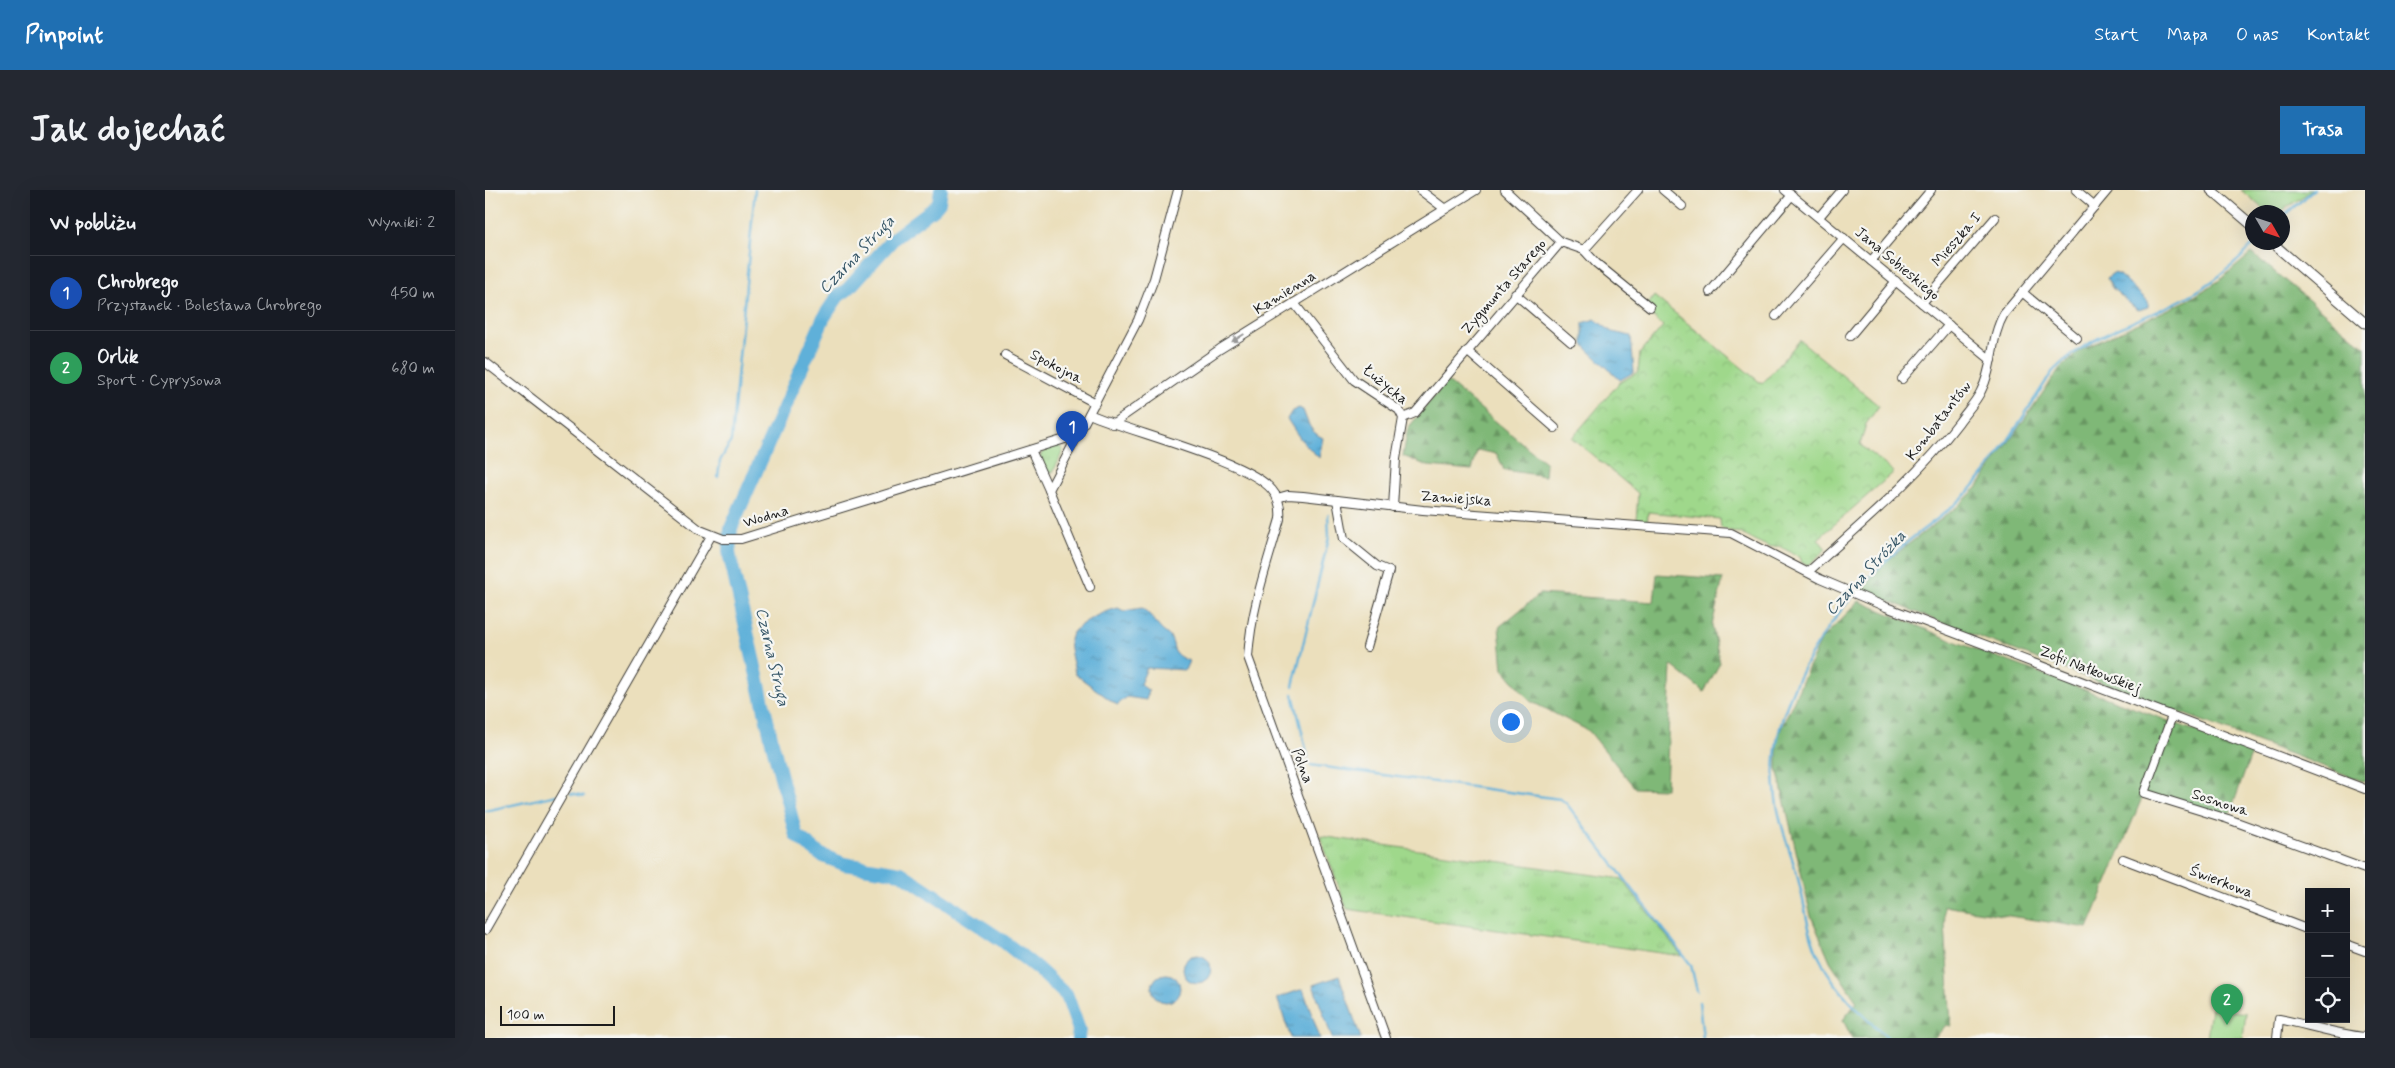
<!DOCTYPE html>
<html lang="pl">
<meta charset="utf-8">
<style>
:root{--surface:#171b24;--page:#242831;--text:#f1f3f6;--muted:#9ea1a6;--line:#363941;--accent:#1f6fb2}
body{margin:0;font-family:Mynerve,sans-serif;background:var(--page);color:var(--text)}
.controls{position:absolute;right:15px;bottom:15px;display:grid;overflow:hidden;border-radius:0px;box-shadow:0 5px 20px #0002}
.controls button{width:45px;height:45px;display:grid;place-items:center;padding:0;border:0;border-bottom:1px solid var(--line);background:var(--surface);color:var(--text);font:25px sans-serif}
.compass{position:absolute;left:1760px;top:15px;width:45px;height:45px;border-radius:50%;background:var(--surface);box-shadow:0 5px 20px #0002;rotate:129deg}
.scale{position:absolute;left:15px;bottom:12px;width:115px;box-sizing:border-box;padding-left:5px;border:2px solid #1c1c1c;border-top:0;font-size:14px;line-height:18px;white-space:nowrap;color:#1c1c1c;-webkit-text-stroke:4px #f6f6f2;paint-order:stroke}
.you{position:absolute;left:1025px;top:531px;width:18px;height:18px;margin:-12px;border:4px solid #fff;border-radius:50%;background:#1a73e8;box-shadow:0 0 0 8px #1a73e833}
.badge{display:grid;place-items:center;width:32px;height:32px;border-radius:50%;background:var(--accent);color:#fff;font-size:16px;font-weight:700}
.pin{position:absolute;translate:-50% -41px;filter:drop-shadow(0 1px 2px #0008)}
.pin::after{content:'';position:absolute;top:26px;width:18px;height:15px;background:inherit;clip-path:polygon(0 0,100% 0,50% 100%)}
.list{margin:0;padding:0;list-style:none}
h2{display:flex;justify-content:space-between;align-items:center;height:65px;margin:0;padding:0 20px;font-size:21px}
h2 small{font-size:16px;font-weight:400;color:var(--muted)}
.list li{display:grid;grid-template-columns:32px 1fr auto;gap:15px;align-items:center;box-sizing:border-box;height:75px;padding:0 20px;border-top:1px solid var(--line)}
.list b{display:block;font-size:19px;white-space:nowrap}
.list p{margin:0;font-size:16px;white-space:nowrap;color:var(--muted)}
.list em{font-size:16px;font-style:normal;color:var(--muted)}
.icon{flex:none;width:28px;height:28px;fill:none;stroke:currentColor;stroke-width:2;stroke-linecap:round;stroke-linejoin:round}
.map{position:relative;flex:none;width:1880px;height:848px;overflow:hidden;border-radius:0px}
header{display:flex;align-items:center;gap:30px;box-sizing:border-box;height:70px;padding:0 25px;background:var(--accent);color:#fff}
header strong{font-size:24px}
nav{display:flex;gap:28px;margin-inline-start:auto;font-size:18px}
.intro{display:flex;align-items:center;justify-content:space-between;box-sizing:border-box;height:120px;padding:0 30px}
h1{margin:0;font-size:35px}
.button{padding:12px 22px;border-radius:0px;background:var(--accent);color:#fff;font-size:18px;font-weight:700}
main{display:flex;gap:30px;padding:0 30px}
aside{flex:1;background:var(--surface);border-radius:0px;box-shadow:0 5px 20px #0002}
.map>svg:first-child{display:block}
.grass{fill:url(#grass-tufts);stroke:#5e7a54}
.forest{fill:url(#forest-firs);stroke:#4e6a4a}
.park{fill:url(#park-crowns);stroke:#5e7a54}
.garden{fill:#9fd88b;stroke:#5e7a54}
.water{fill:url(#water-ripples);stroke:#3e667a}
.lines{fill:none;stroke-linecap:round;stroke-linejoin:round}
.stream{stroke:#5fb0d9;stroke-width:2.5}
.river{stroke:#5fb0d9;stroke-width:14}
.minor-casing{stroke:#3b3934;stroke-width:10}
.tertiary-casing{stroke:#3b3934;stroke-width:11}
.minor{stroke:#fff;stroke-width:8}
.tertiary{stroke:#fff;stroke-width:9}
.oneway{fill:#999}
.labels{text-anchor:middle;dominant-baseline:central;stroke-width:4.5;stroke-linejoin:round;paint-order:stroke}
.street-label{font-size:15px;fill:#1c1c1c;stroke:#f6f6f2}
.water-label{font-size:16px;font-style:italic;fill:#375768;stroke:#f6f6f2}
</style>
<header>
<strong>Pinpoint</strong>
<nav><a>Start</a><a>Mapa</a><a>O nas</a><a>Kontakt</a></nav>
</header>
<div class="intro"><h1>Jak dojechać</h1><a class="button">Trasa</a></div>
<main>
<aside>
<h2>W pobliżu<small>Wyniki: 2</small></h2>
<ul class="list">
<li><span class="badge" style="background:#1a4fb4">1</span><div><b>Chrobrego</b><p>Przystanek · Bolesława Chrobrego</p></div><em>450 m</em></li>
<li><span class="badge" style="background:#2e9e5b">2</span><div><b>Orlik</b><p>Sport · Cyprysowa</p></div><em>680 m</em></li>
</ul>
</aside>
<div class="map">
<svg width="1880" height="848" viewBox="0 0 1880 848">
<defs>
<pattern id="grass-tufts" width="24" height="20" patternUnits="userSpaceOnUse" patternTransform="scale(1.25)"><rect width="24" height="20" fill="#9fd88b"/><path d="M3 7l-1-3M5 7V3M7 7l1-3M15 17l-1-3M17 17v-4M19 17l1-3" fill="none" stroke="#88b977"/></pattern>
<pattern id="forest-firs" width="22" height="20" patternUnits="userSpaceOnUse" patternTransform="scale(1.25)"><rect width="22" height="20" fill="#7fb877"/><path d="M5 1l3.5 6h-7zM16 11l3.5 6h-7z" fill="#679561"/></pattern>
<pattern id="park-crowns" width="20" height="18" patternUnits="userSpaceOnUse" patternTransform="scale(1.25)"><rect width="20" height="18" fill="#9fd88b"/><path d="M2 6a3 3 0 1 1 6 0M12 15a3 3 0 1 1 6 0" fill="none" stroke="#88b977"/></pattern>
<pattern id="water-ripples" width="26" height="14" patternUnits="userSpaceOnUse" patternTransform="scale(1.25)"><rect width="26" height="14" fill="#5fb0d9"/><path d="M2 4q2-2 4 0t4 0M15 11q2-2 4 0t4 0" fill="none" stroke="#4e8eaf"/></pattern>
</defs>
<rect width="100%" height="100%" fill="#f6f6f2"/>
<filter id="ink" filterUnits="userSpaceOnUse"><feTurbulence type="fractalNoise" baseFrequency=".02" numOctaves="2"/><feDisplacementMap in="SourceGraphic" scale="10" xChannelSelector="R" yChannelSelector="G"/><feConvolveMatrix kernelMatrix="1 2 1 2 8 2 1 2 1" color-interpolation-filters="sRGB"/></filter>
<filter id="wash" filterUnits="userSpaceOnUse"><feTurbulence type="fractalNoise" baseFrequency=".0096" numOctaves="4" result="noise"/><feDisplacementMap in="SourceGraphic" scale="20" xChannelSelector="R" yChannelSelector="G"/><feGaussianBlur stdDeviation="1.12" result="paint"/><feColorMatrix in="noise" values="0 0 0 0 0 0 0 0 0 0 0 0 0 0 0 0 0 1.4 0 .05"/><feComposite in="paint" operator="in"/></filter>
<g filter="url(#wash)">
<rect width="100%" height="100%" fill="#ebdfbc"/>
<!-- grass -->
<g class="grass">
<path d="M 574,255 L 578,261 L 568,282 L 559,282 C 552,262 555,261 574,255 Z"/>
<path d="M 835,646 L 1137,689 L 1197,766 L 862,719 Z"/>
</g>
<!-- forest -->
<g class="forest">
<path d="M 1767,63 L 1880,157 L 1880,592 L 1465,436 L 1377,400 L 1399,373 L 1472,317 L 1492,298 L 1575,178 L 1596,160 L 1705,109 L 1735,90 Z"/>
<path d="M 962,191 L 1061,273 L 1060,286 L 1019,280 L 1012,264 L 992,260 L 987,280 L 943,276 L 918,266 L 923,238 Z"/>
<path d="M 1172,384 L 1238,389 L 1227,435 L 1235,473 L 1219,502 L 1186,475 L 1181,599 L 1150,598 L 1104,541 L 1045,511 L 1018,479 L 1014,437 L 1055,404 L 1169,412 Z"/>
<path d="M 1374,411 L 1466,450 L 1767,562 L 1743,629 L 1659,603 L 1603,738 L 1459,716 L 1466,836 L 1461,835 L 1450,848 L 1367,848 L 1358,830 L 1372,812 L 1345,771 L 1326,726 L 1292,578 L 1292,548 L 1336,450 Z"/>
</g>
<!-- park -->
<path class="park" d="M 1169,106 L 1277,194 L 1315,150 L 1394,216 L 1381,234 L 1375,255 L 1409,282 L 1333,349 L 1341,359 L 1324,375 L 1317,373 L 1315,367 L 1294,356 L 1284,357 L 1254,343 L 1236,338 L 1235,329 L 1163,322 L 1162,332 L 1151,332 L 1153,303 L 1087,248 L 1134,193 L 1153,182 L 1155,163 L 1178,136 L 1160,119 Z"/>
<!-- garden -->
<g class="garden">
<path d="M 1756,0 L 1827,0 L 1795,22 L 1782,22 Z"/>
<path d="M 1726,818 L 1761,823 L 1758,848 L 1722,848 Z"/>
</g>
<!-- water -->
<g class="water">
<path d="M 1628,83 L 1633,84 L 1663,111 L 1663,117 L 1654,120 L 1650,118 L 1627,98 L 1622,88 Z"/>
<path d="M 1110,129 L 1127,142 L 1146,146 L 1149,182 L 1135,190 L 1098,155 L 1098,133 Z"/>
<path d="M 814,218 L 818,220 C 823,233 825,242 838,248 L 834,268 L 816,250 L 802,229 L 807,221 Z"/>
<path d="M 633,418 L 639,421 L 657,418 C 666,424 669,432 676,439 C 678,442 683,444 685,447 C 692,459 684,463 704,471 L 700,480 L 662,478 L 655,494 L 664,501 L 661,510 L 642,507 L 632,515 L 590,484 C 589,474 583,458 585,449 C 587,435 621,420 633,418 Z"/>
<circle cx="712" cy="779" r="14"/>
<circle cx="681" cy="798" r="14"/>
<path d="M 854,786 L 876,848 L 847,848 L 828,795 Z"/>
<path d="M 818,799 L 835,848 L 806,848 L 792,808 Z"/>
</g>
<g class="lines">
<!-- stream -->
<g class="stream">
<path d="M 1798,26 L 1829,0"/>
<path d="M 233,287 L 235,271 L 246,251 L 270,0"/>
<path d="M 808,496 L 844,347 L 843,325"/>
<path d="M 808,504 L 823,567"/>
<path d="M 825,575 L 1075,609 L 1081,613 L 1206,775 L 1212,801"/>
<path d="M 86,603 L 99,606"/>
<path d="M 0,621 L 72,605"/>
<path d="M 1214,812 L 1218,848"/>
<path d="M 1403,848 C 1377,825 1351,801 1335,769 C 1322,744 1320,712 1312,685 C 1304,657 1292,628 1290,599 C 1281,508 1354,409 1421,353 C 1443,335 1467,320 1486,299 C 1518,264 1541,220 1568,181 C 1604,144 1657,131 1702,107 C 1728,93 1751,74 1771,52"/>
</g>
<!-- river -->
<path class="river" d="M 456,0 L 454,12 L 449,18 L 409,48 L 363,99 L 353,106 L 339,127 L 246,338 L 244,363 L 288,556 L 311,645 L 336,665 L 359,674 L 416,683 L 518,751 L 553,779 L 582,806 L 594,840 L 593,848"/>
</g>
</g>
<g filter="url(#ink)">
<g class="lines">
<!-- minor casing -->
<g class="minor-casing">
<g id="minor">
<path d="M 935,0 L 960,19"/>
<path d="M 1020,0 L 1076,52 L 1099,60 L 1153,0"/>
<path d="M 1178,0 L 1197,16"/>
<path d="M 1300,0 L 1506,170"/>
<path d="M 1591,0 L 1610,16"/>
<path d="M 1334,27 L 1357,0"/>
<path d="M 1099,60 L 1111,73 L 1165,117"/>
<path d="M 1386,71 L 1446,0"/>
<path d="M 1225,102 L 1307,5"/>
<path d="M 1537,102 L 1592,148"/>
<path d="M 1030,104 L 1086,152"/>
<path d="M 809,113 L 869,190 L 914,220 L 918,228 L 911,269 L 908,317"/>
<path d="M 1437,113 L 1510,28"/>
<path d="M 1291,126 L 1359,48"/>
<path d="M 1365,146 L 1411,91"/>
<path d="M 982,161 L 1070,238"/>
<path d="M 520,165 L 610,213"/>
<path d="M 0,172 L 215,340 L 238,349 L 256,349 L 593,245"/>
<path d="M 1417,189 L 1464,135"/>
<path d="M 604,224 C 645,242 764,271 787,300 C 794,308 796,319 795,329 C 782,374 766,419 763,467 L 901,848"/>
<path d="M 918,228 L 930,223 L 1076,52"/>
<path d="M 627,234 L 735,159 L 991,0"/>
<path d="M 546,260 L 564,300"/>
<path d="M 792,308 L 803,305 L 818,306 L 938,320 L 1246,343 L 1335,389 L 1401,417 L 1880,599"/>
<path d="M 852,310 L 859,349 L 892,376 L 904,381 L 882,457"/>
<path d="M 1323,382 C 1376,334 1431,289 1474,232 C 1481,222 1491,212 1496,201 C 1509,177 1505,148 1519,124 L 1623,0"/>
<path d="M 605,397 L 564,300 L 653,130 L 669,89 L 693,0"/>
<path d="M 1687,526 L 1659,603 L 1743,629 L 1880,679"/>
<path d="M 1638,669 L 1824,740"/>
<path d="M 0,740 L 226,346"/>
<path d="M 1861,754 L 1880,761"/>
<path d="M 1792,848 L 1794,829 C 1823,835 1851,844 1880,847"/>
</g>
</g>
<!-- tertiary casing -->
<g class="tertiary-casing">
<g id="tertiary">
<path d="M 1726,0 L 1768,36"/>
<path d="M 1786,52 L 1880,133"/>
</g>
</g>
<!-- minor -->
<use href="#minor" class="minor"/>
<!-- tertiary -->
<use href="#tertiary" class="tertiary"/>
</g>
<!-- one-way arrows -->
<defs><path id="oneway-solid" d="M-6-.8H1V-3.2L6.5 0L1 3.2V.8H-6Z" transform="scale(1.25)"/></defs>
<use class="oneway" href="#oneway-solid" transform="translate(753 148) rotate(148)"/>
</g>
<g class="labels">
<!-- street labels -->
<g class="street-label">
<text transform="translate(1472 50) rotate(-49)">Mieszka I</text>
<text transform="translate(1412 74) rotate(40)">Jana Sobieskiego</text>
<text transform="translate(1019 97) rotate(-49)">Zygmunta Starego</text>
<text transform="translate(800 103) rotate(-32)">Kamienna</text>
<text transform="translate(571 177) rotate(28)">Spokojna</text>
<text transform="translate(900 195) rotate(39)">Łużycka</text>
<text transform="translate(1454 231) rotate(-52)">Kombatantów</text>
<text transform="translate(971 309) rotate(4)">Zamiejska</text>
<text transform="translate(281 327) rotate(-17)">Wodna</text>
<text transform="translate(1605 480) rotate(21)">Zofii Nałkowskiej</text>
<text transform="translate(817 576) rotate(69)">Polna</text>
<text transform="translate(1735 613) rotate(18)">Sosnowa</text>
<text transform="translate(1736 692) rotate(21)">Świerkowa</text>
</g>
<!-- water labels -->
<g class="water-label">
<text transform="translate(372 65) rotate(-46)">Czarna Struga</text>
<text transform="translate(1381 383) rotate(-47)">Czarna Stróżka</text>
<text transform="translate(287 467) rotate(77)">Czarna Struga</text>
</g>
</g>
</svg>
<div class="controls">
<button>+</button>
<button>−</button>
<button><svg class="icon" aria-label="locate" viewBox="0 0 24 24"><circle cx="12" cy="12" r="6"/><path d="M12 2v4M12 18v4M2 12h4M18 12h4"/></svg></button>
</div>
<svg class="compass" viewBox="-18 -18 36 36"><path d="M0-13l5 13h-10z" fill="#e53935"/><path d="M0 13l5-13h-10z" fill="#9ea1a6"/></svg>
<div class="scale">100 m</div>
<div class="you"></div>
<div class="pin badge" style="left:587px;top:262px;background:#1a4fb4">1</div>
<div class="pin badge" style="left:1742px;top:835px;background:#2e9e5b">2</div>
</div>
</main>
